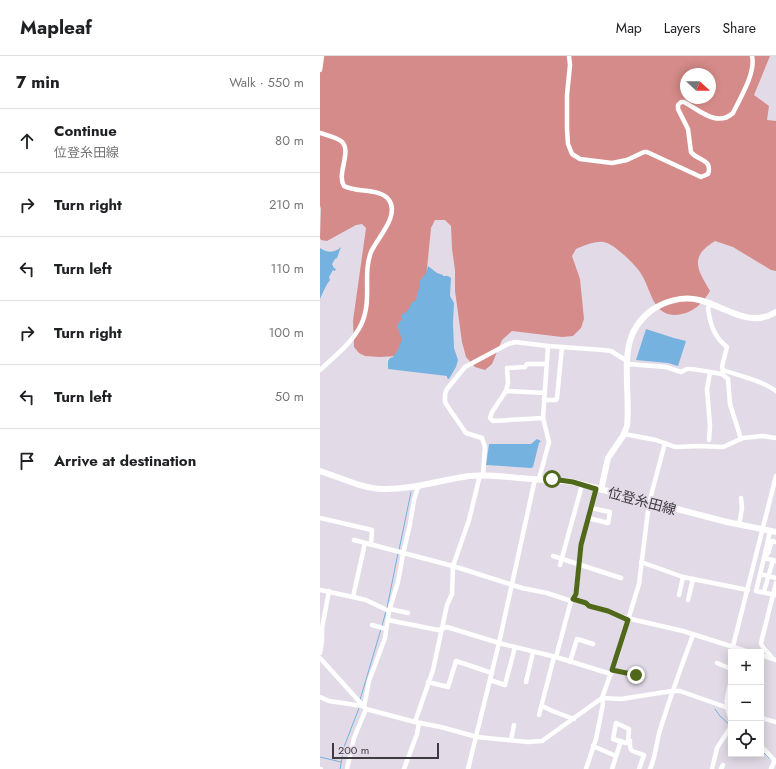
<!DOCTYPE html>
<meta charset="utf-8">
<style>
:root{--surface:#fff;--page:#f6f6f6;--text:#202124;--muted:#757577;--line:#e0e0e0}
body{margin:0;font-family:Jost,"Noto Sans JP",sans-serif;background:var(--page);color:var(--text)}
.controls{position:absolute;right:12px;bottom:12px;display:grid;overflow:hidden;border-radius:0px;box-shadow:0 2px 10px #0003}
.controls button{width:36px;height:36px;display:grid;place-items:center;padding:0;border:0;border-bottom:1px solid var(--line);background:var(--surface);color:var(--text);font:20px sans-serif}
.compass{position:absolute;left:360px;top:12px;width:36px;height:36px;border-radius:50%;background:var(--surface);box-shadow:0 2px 10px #0003;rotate:111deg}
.scale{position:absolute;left:12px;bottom:10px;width:107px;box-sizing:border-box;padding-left:4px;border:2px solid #3e3b40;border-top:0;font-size:11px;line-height:14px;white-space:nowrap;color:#3e3b40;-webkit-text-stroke:3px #e2dbe7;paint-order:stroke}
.stop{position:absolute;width:12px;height:12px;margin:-9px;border:3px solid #506819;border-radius:50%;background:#fff}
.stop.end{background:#506819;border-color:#fff;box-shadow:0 1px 4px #0008}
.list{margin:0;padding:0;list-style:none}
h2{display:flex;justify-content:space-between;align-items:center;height:52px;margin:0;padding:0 16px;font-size:17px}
h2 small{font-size:13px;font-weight:400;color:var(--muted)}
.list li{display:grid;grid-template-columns:26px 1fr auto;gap:12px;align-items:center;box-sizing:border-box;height:64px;padding:0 16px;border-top:1px solid var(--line)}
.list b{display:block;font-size:15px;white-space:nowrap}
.list p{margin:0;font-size:13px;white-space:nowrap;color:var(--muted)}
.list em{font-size:13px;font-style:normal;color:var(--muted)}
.icon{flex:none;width:22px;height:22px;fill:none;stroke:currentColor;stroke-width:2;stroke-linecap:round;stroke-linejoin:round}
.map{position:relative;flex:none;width:456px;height:713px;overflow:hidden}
header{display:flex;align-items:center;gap:24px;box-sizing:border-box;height:56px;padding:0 20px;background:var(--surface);border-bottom:1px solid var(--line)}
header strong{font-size:19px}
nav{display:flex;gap:22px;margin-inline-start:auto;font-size:14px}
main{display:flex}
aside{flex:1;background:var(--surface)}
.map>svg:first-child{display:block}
.forest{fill:#d58b89;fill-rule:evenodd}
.water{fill:#75b2df}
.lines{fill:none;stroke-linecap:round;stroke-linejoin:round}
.stream{stroke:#75b2df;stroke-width:1}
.street{stroke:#fff;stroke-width:4.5}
.secondary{stroke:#fff;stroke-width:6}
.route{stroke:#506819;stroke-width:5}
.labels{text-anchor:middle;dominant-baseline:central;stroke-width:3.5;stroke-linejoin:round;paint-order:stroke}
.street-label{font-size:14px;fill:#3e3b40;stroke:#e2dbe7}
</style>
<header>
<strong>Mapleaf</strong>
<nav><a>Map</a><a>Layers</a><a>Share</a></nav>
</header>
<main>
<aside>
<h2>7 min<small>Walk · 550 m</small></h2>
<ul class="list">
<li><svg class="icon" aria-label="ahead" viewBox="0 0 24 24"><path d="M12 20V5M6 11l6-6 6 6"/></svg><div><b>Continue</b><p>位登糸田線</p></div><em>80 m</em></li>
<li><svg class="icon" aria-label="right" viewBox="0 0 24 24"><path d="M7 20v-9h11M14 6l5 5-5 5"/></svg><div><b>Turn right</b></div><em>210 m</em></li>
<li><svg class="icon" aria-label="left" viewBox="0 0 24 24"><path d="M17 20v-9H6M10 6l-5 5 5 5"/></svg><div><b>Turn left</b></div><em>110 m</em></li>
<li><svg class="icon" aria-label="right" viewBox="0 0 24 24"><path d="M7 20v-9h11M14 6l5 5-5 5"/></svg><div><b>Turn right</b></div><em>100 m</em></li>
<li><svg class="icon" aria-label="left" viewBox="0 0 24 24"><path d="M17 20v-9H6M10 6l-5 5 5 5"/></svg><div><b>Turn left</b></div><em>50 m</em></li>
<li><svg class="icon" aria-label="arrive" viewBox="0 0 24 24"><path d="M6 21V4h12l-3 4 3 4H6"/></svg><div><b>Arrive at destination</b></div></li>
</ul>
</aside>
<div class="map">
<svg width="456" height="713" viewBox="0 0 456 713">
<rect width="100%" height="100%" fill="#e2dbe7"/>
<!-- forest -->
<path class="forest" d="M 0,0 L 450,0 L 434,39 L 449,50 L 447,64 L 456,65 L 456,215 L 451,214 L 413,191 L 395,185 C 369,201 377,213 390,235 C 384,245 377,253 366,257 C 332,267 333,235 320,216 C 314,208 306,200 298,194 C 293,190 286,185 279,186 C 271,186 263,190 256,193 L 252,200 L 260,223 L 264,263 L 261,272 L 253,280 L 242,281 L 192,275 L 182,284 L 172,308 L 165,314 L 155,311 L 146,301 L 142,286 L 135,235 L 135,214 L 132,193 L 131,170 L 125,164 L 115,164 L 111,172 L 105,233 L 76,300 L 60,301 L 45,300 L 39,297 L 34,291 L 33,265 L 46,172 L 42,168 L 36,169 L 7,185 L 1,184 L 0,182 L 1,153 L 0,149 ZM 366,18 L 390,18 L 390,42 L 366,42 Z"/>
<!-- water -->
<g class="water">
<path d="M 21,191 L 17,202 L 15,203 L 12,208 L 14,212 L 16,213 L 15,215 L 13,214 L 9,221 L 10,224 C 6,229 3,236 0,243 L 0,192 C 7,197 15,197 21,191 Z"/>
<path d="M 108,210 L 117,217 L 123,219 L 123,220 L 128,220 L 131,222 L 130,240 L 134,247 L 133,267 L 134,292 L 138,304 L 136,311 L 129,323 L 127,322 L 127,320 L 68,313 L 68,305 L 70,302 L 73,301 L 78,294 L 82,283 L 77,270 L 80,265 L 82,264 L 81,259 C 88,256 89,252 92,246 L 96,245 L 98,234 L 100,232 L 100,225 L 106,217 Z"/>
<path d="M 326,273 L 354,282 L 366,285 L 358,310 L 348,307 L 316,304 Z"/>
<path d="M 217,383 L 221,385 L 219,387 L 213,411 L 211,412 L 166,409 L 169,388 L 211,388 Z"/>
</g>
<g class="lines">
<!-- stream -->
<g class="stream">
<path d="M 79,494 L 91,436"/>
<path d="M 67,552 L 78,497"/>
<path d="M 62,570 L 66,555"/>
<path d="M 40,644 L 61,573"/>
<path d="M 395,653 L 400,660 L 411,670"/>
<path d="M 441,694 L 450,703"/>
<path d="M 0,701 L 21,706"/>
<path d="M 20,713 L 24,691 L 39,652"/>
</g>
<!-- street -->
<g class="street">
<path d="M 249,0 L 250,9 L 247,39 L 247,73 L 248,88 L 252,98 L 260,103 L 292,107 L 307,104 L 324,96 L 327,96 L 381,121 L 388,118 C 393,103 378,105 371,96 L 368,73 L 358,53 L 358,49 L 361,46 L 364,46 C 378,53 397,72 413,57 C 420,42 436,17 432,0"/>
<path d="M 0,14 L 2,0"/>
<path d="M 0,77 C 6,79 15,81 21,85 C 33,94 16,118 24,130 C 37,137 61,132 69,144 C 80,160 57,182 51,196 C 42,220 53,243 41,269 C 32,287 15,300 0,314"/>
<path d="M 391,248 L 388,252 C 390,268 394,281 407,291 L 402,310 L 403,314"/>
<path d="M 308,308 L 346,311 L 361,316 C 363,315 365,314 367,313 C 372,312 395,317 402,318 L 403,314"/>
<path d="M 403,314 C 420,320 441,324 456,335"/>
<path d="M 402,318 L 408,323 L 410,348 L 421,383"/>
<path d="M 186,335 L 188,327 L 187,312 L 205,311 L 207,308 L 227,308"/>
<path d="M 224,344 L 236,344 L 237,342 L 242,291"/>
<path d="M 223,362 L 173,365 L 170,362 L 172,356 L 186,335 L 225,337"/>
<path d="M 304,378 L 336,384 L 355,391 L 379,390 L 403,391 L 423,382 L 443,380 L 456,382"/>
<path d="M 389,384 L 390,370 L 387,333 L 390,317"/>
<path d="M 163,419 L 165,391 L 162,382 L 146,377 L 128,351 L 125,346 L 125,338 L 127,333 L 145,311 L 188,288 L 195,286 L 228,290"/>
<path d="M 219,423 L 229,386 L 223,362 L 228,290 L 283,294 L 291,295 L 307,305"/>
<path d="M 0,462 L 52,474 L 51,489"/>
<path d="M 268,462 L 288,467 L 290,456 L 271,452"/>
<path d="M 419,469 L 422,452 L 421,442"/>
<path d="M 450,475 L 444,502 L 456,505"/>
<path d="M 34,484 L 133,510 L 202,532 L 227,537 L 251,545"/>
<path d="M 456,486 L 452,485 L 448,497 L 444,502 L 436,535 L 456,539"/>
<path d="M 45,487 L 33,541 L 46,544 L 69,555"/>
<path d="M 233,500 L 301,522"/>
<path d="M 321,506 L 363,521 L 359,539"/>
<path d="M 240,509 L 262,429"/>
<path d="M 440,518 L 456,522"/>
<path d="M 363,521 L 428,534"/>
<path d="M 0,534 L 33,541"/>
<path d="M 444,536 L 453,504"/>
<path d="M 253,543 L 266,547 L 269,550 L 288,555 L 302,561 L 363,575 L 429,596"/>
<path d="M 368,544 L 373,523"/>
<path d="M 70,553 L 88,557"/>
<path d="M 68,564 L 118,574 L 127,571 L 179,587 L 236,601 L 291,618"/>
<path d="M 52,569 L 66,573"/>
<path d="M 413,590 L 456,420"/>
<path d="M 0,597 L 2,585 L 2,572 L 9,535"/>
<path d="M 441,599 L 456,604"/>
<path d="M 236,601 L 251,545 L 256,537 L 261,489 L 276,433"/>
<path d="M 0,602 L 46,653 L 95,666 L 121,671 L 157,681 L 208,686 L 222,685 L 282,642 L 301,643 L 352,635 L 360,635 L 411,653"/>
<path d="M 452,602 C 449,596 442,593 441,587 L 456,527"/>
<path d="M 250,606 L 257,583 L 273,588"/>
<path d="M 397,607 L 411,613"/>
<path d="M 292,614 L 316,619"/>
<path d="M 170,624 L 185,629 L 195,591"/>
<path d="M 411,625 C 407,640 404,648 411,663"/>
<path d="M 108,626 L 128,631 L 136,605 L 172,617"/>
<path d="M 206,626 L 213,596"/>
<path d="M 0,641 L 9,645 L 43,650"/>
<path d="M 222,650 L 235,656 L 254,663"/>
<path d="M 44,651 L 49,625 L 65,582 L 69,555 L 78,526 L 83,498 L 90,468 L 94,444 L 98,431"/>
<path d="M 219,659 L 234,601"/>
<path d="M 441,662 L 456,666"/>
<path d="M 95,666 L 113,614 L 127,549 L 132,538 L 133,510 L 149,464 L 160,419"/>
<path d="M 296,667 L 309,673 L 308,686 L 306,687 L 293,683 Z"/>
<path d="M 191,684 L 194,669"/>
<path d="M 310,685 C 309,697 313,695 324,699 L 319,713"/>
<path d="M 273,690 L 296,700"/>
<path d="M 441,690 L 456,706"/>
<path d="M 0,713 L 1,713"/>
<path d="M 27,713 L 34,682 L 46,653"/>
<path d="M 84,713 L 97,678 L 99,667"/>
<path d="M 148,713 L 179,587 L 215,423"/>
<path d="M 266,713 L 276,683 L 283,648 L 282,642 L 297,600 L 319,528 L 329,447 L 345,387"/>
<path d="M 292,713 L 301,685"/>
<path d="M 330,713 C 336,700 336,687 340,674 C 350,642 361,611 373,579"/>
<path d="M 392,713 L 397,692 L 410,672 L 411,672"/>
<path d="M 401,713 L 403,709"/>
<path d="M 451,713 L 455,704"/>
</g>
<!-- secondary -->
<g class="secondary">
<path d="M 0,415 C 19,421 41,432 62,433 C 92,434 120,424 149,420 C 167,418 184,421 201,422 C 219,424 236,424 253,426 L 407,466 L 456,476"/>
<path d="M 281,434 L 288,402 L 303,380 L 307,370 C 310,345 303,309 310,285 C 313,273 322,261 332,254 C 345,245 363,240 379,244 C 405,250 429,273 456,256"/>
</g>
</g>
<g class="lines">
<!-- route -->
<path class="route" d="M 232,423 L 253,426 L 276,433 L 261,489 L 256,538 L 253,543 L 266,547 L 269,550 L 288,555 L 308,564 L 292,614 L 316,619"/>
</g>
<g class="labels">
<!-- street labels -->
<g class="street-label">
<text transform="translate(322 445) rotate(15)">位登糸田線</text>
</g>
</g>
</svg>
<div class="controls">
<button>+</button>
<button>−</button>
<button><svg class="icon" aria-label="locate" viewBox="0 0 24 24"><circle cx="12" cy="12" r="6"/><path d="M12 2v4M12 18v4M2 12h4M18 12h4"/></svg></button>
</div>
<svg class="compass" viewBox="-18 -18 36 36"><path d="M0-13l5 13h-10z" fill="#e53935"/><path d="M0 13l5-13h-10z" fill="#757577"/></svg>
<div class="scale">200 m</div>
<div class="stop" style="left:232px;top:423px"></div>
<div class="stop end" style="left:316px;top:619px"></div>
</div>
</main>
